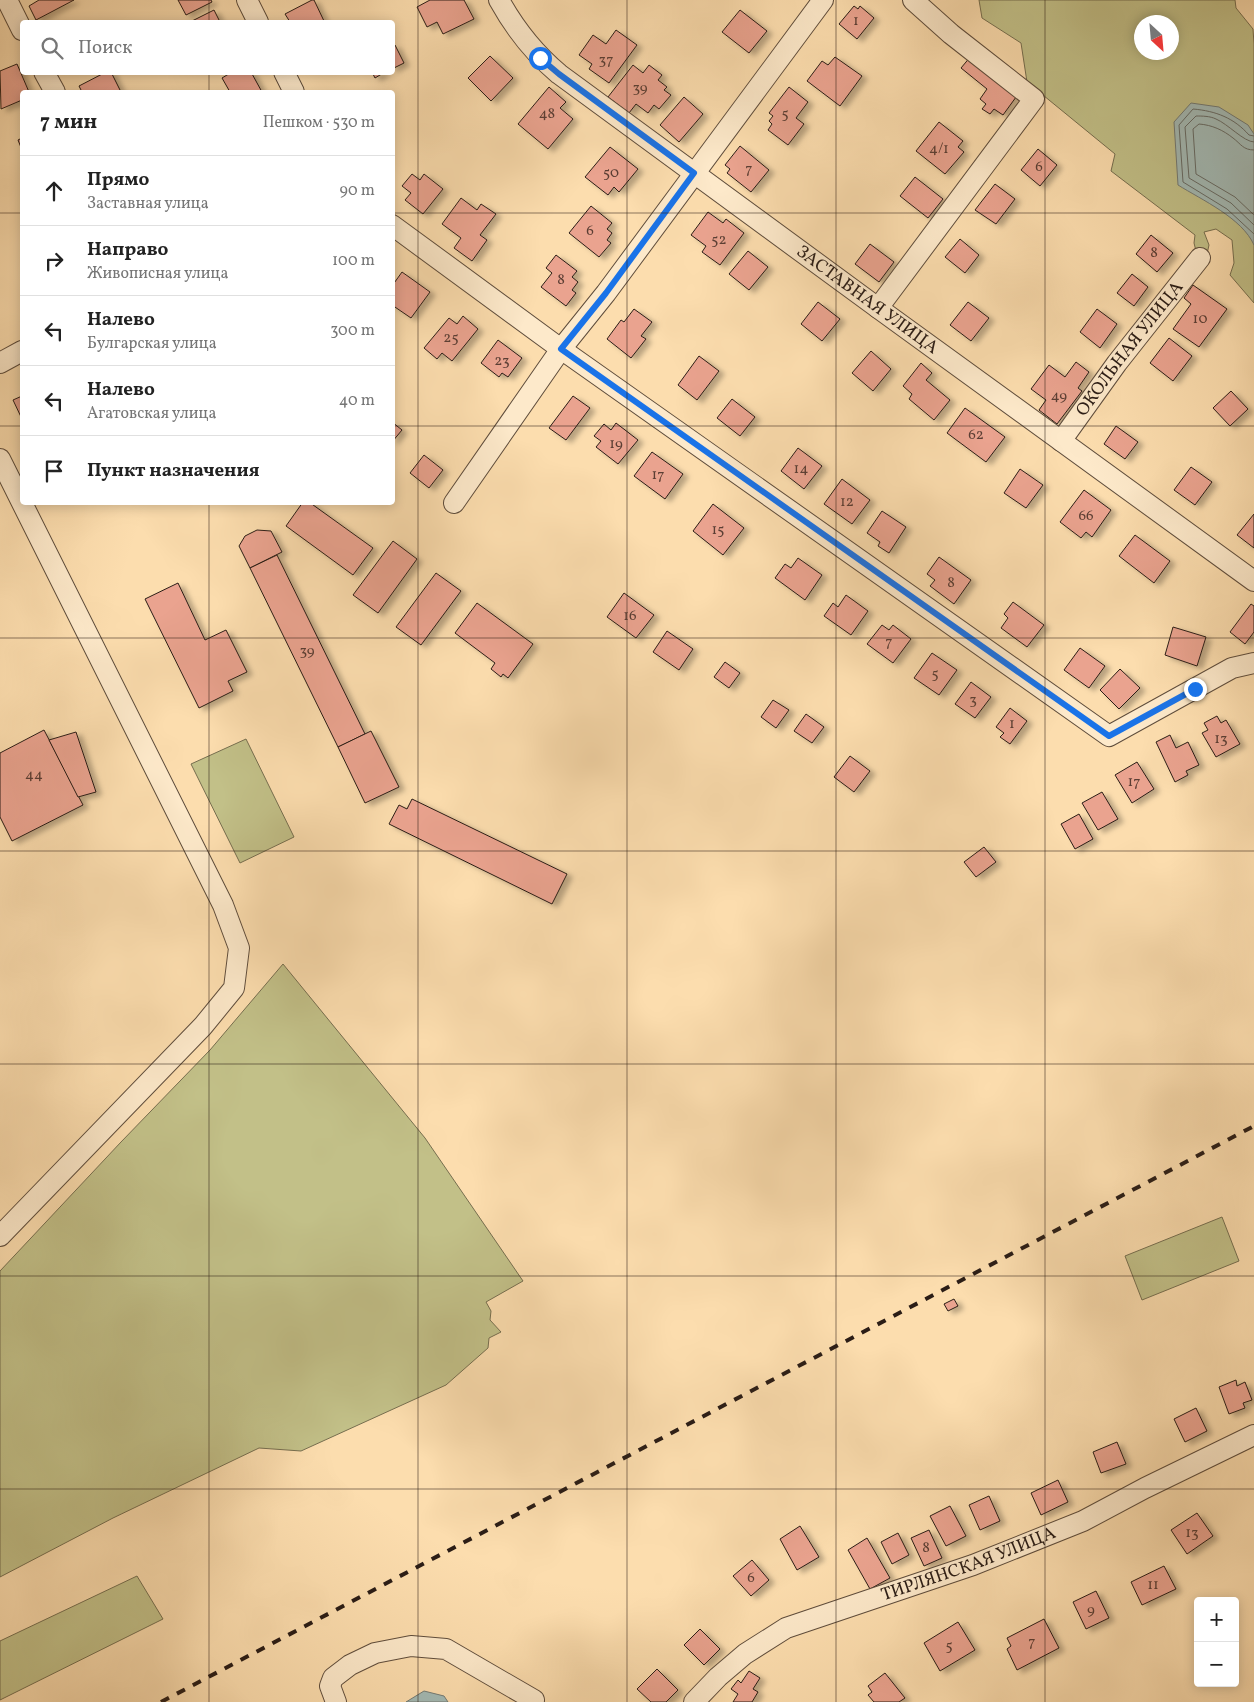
<!DOCTYPE html>
<html lang="ru">
<meta charset="utf-8">
<style>
:root{--surface:#fff;--page:#f6f6f6;--text:#222;--muted:#767676;--line:#e0e0e0}
body{margin:0;font-family:Vollkorn,serif;background:var(--page);color:var(--text)}
.controls{position:absolute;right:15px;bottom:15px;display:grid;overflow:hidden;border-radius:5px;box-shadow:0 2px 12px #0003}
.controls button{width:45px;height:45px;display:grid;place-items:center;padding:0;border:0;border-bottom:1px solid var(--line);background:var(--surface);color:var(--text);font:25px sans-serif}
.compass{position:absolute;left:1134px;top:15px;width:45px;height:45px;border-radius:50%;background:var(--surface);box-shadow:0 2px 12px #0003;rotate:154deg}
.stop{position:absolute;width:15px;height:15px;margin:-11px;border:4px solid #1a73e8;border-radius:50%;background:#fff}
.stop.end{background:#1a73e8;border-color:#fff;box-shadow:0 1px 5px #0008}
.list{margin:0;padding:0;list-style:none}
h2{display:flex;justify-content:space-between;align-items:center;height:65px;margin:0;padding:0 20px;font-size:21px}
h2 small{font-size:16px;font-weight:400;color:var(--muted)}
.list li{display:grid;grid-template-columns:32px 1fr auto;gap:15px;align-items:center;box-sizing:border-box;height:70px;padding:0 20px;border-top:1px solid var(--line)}
.list b{display:block;font-size:19px;white-space:nowrap}
.list p{margin:0;font-size:16px;white-space:nowrap;color:var(--muted)}
.list em{font-size:16px;font-style:normal;color:var(--muted)}
.icon{flex:none;width:28px;height:28px;fill:none;stroke:currentColor;stroke-width:2;stroke-linecap:round;stroke-linejoin:round}
.map{position:relative;flex:none;width:1254px;height:1702px;overflow:hidden}
.search{position:absolute;background:var(--surface);box-shadow:0 2px 12px #0003;left:20px;top:20px;width:375px;height:55px;display:flex;align-items:center;gap:12px;box-sizing:border-box;padding:0 18px;border-radius:5px;color:var(--muted);font-size:19px}
.panel{position:absolute;background:var(--surface);box-shadow:0 2px 12px #0003;left:20px;top:90px;width:375px;height:415px;border-radius:5px}
.map>svg:first-child{display:block}
.green{fill:#c2c088;stroke:#766e4f;fill-rule:evenodd}
.water{fill:#a3bab5;stroke:#737b75}
.lines{fill:none;stroke-linecap:round;stroke-linejoin:round}
.shore{stroke:#676c66;stroke-width:1}
.building{fill:#eaa38f;stroke:#2b1d16;filter:url(#shadow)}
.minor-casing{stroke:#5f4d3c;stroke-width:22}
.minor{stroke:#fde9ca;stroke-width:20}
.rail{stroke:#2b1d16;stroke-width:4;stroke-dasharray:9 9;stroke-linecap:butt}
.route{stroke:#1a73e8;stroke-width:6}
.grid{fill:none;stroke:#2b1d16;stroke-width:1;stroke-opacity:0.55}
.labels{text-anchor:middle;dominant-baseline:central;stroke-width:4.5;stroke-linejoin:round;paint-order:stroke}
.number-label{font-size:15px;fill:#5b3e34}
.street-label{font-size:18px;fill:#2b1d16;stroke:#fde9ca}
</style>
<div class="map">
<svg width="1254" height="1702" viewBox="0 0 1254 1702">
<defs>
<filter id="shadow"><feDropShadow dx="5.5" dy="3" stdDeviation="2.5" flood-color="#0004"/></filter>
</defs>
<rect width="100%" height="100%" fill="#fcddae"/>
<filter id="stains"><feTurbulence type="fractalNoise" baseFrequency=".004" numOctaves="4"/><feColorMatrix values="0 0 0 0 .2 0 0 0 0 .09 0 0 0 0 .02 0 0 0 .5 -.17"/></filter>
<radialGradient id="worn" r=".72"><stop offset=".6" stop-color="#630" stop-opacity="0"/><stop offset="1" stop-color="#630" stop-opacity=".3"/></radialGradient>
<!-- green -->
<g class="green">
<path d="M 979,0 L 1235,0 L 1236,8 L 1253,29 L 1254,44 L 1254,303 L 1230,275 L 1234,263 L 1232,240 L 1216,229 L 1204,232 L 1209,245 L 1205,263 L 1199,263 L 1194,243 L 1195,235 L 1111,171 L 1115,154 L 1027,82 L 1021,43 L 982,18 ZM 1142,22 L 1172,22 L 1172,52 L 1142,52 Z"/>
<path d="M 246,739 L 294,837 L 240,863 L 191,764 Z"/>
<path d="M 283,964 L 425,1138 L 523,1281 L 486,1302 L 491,1311 L 490,1320 L 501,1332 L 489,1338 L 488,1348 L 446,1385 L 301,1451 L 259,1448 L 113,1518 L 0,1577 L 0,1271 L 121,1142 L 210,1050 Z"/>
<path d="M 1222,1217 L 1239,1261 L 1142,1300 L 1125,1256 Z"/>
<path d="M 137,1576 L 163,1619 L 0,1700 L 0,1641 Z"/>
</g>
<!-- water -->
<g class="water">
<path d="M 1191,103 L 1219,107 L 1248,125 L 1254,134 L 1254,245 C 1242,218 1202,200 1178,185 L 1174,122 Z"/>
<path d="M 424,1691 L 444,1696 L 448,1702 L 406,1702 Z"/>
</g>
<g class="lines">
<!-- shore -->
<g class="shore">
<path d="M 1254,136 L 1249,135 C 1234,118 1216,111 1193,109 L 1179,125 L 1183,182 L 1227,209 L 1254,234"/>
<path d="M 1254,142 C 1244,142 1228,124 1216,119 C 1210,116 1202,116 1196,116 L 1185,127 L 1189,178 L 1231,203 L 1254,225"/>
<path d="M 1254,150 C 1243,150 1241,144 1233,138 C 1223,130 1212,125 1199,124 L 1193,129 L 1196,174 L 1235,197 L 1254,215"/>
</g>
</g>
<!-- building -->
<g class="building">
<path d="M 39,0 L 74,0 L 36,20 L 29,6 Z"/>
<path d="M 178,0 L 211,0 L 212,2 L 186,15 Z"/>
<path d="M 312,0 L 314,0 L 324,21 L 321,22 L 290,22 L 285,14 Z"/>
<path d="M 430,0 L 464,0 L 474,19 L 443,34 L 437,22 L 427,27 L 417,7 Z"/>
<path d="M 854,6 L 858,9 L 860,6 L 874,18 L 857,39 L 839,24 Z"/>
<path d="M 214,10 L 220,22 L 190,22 Z"/>
<path d="M 740,10 L 767,31 L 749,53 L 722,32 Z"/>
<path d="M 616,30 L 637,45 L 609,83 L 589,69 L 592,64 L 579,55 L 593,35 L 606,44 Z"/>
<path d="M 395,45 L 404,63 L 392,69 L 392,46 Z"/>
<path d="M 490,56 L 513,78 L 491,101 L 468,78 Z"/>
<path d="M 971,56 L 1019,93 L 1003,115 L 994,109 L 990,114 L 982,109 L 986,104 L 980,99 L 987,89 L 961,68 Z"/>
<path d="M 835,57 L 862,76 L 840,106 L 807,81 L 822,61 L 828,65 Z"/>
<path d="M 17,64 L 29,92 L 22,92 L 22,100 L 1,109 L 0,71 Z"/>
<path d="M 633,65 L 643,73 L 649,65 L 662,75 L 658,80 L 667,87 L 664,90 L 671,95 L 659,109 L 654,105 L 648,113 L 636,104 L 629,113 L 608,97 Z"/>
<path d="M 106,72 L 111,72 L 121,92 L 82,92 L 79,86 Z"/>
<path d="M 232,72 L 251,72 L 262,92 L 230,92 L 222,78 Z"/>
<path d="M 372,72 L 385,72 L 375,78 Z"/>
<path d="M 549,87 L 566,102 L 560,108 L 573,119 L 548,149 L 518,124 Z"/>
<path d="M 789,87 L 808,102 L 796,118 L 804,124 L 788,145 L 768,130 L 772,124 L 769,121 L 773,116 L 769,113 Z"/>
<path d="M 684,97 L 703,114 L 679,142 L 660,125 Z"/>
<path d="M 939,122 L 963,141 L 958,147 L 964,152 L 945,174 L 916,151 Z"/>
<path d="M 22,138 L 22,150 L 18,140 Z"/>
<path d="M 740,146 L 769,170 L 751,192 L 727,173 L 730,169 L 725,165 Z"/>
<path d="M 610,147 L 638,169 L 619,192 L 614,187 L 608,195 L 585,177 Z"/>
<path d="M 1038,149 L 1057,165 L 1040,186 L 1021,170 Z"/>
<path d="M 412,174 L 420,180 L 424,174 L 443,189 L 423,214 L 405,200 L 411,193 L 402,186 Z"/>
<path d="M 915,177 L 943,199 L 928,218 L 900,196 Z"/>
<path d="M 995,184 L 1015,199 L 996,224 L 975,210 Z"/>
<path d="M 461,198 L 477,210 L 481,204 L 496,214 L 480,235 L 487,240 L 472,261 L 454,248 L 461,238 L 442,224 Z"/>
<path d="M 591,206 L 612,223 L 607,229 L 612,233 L 607,240 L 611,243 L 599,257 L 569,233 Z"/>
<path d="M 708,212 L 723,223 L 726,219 L 744,233 L 720,265 L 702,252 L 706,246 L 691,235 Z"/>
<path d="M 1151,235 L 1173,253 L 1157,272 L 1136,254 Z"/>
<path d="M 960,239 L 979,255 L 965,273 L 945,257 Z"/>
<path d="M 870,244 L 894,262 L 879,282 L 855,264 Z"/>
<path d="M 748,251 L 768,267 L 749,290 L 729,274 Z"/>
<path d="M 556,255 L 577,271 L 572,277 L 578,282 L 572,290 L 576,293 L 566,306 L 541,287 L 552,273 L 546,268 Z"/>
<path d="M 402,272 L 430,292 L 411,318 L 392,305 L 392,286 Z"/>
<path d="M 1132,274 L 1148,287 L 1134,306 L 1117,293 Z"/>
<path d="M 1193,285 L 1227,309 L 1199,347 L 1173,329 L 1191,304 L 1184,298 Z"/>
<path d="M 818,302 L 840,319 L 822,341 L 801,324 Z"/>
<path d="M 968,302 L 989,318 L 971,341 L 950,325 Z"/>
<path d="M 634,309 L 652,322 L 641,336 L 646,339 L 631,358 L 607,339 L 621,320 L 624,322 Z"/>
<path d="M 1097,309 L 1117,324 L 1100,348 L 1080,332 Z"/>
<path d="M 463,316 L 478,329 L 452,361 L 442,353 L 437,359 L 424,348 L 449,318 L 457,324 Z"/>
<path d="M 1169,338 L 1192,356 L 1173,381 L 1150,363 Z"/>
<path d="M 498,340 L 522,358 L 508,377 L 502,373 L 499,377 L 481,363 Z"/>
<path d="M 871,351 L 891,369 L 873,391 L 852,373 Z"/>
<path d="M 699,356 L 719,371 L 697,400 L 678,385 Z"/>
<path d="M 1076,362 L 1089,372 L 1078,388 L 1082,391 L 1057,424 L 1039,410 L 1046,400 L 1031,389 L 1049,365 L 1065,377 Z"/>
<path d="M 921,363 L 932,373 L 926,380 L 950,400 L 934,420 L 909,399 L 912,394 L 903,386 Z"/>
<path d="M 1231,391 L 1248,409 L 1230,426 L 1213,408 Z"/>
<path d="M 22,396 L 22,419 L 13,400 Z"/>
<path d="M 573,396 L 590,408 L 566,440 L 549,428 Z"/>
<path d="M 732,399 L 755,417 L 740,436 L 717,418 Z"/>
<path d="M 965,408 L 1005,437 L 986,462 L 947,433 Z"/>
<path d="M 392,422 L 402,430 L 392,442 Z"/>
<path d="M 616,423 L 638,440 L 618,464 L 596,447 L 601,441 L 594,436 L 604,424 L 611,430 Z"/>
<path d="M 1116,426 L 1138,442 L 1125,459 L 1104,444 Z"/>
<path d="M 798,448 L 822,466 L 804,489 L 781,471 Z"/>
<path d="M 652,452 L 683,474 L 665,499 L 634,476 Z"/>
<path d="M 424,455 L 443,470 L 429,488 L 410,473 Z"/>
<path d="M 1191,467 L 1212,482 L 1195,505 L 1174,490 Z"/>
<path d="M 1020,469 L 1043,485 L 1026,508 L 1004,493 Z"/>
<path d="M 842,479 L 870,500 L 852,524 L 824,504 Z"/>
<path d="M 1084,490 L 1111,510 L 1092,537 L 1086,532 L 1081,538 L 1060,522 Z"/>
<path d="M 303,502 L 309,502 L 373,548 L 353,575 L 286,526 Z"/>
<path d="M 713,504 L 744,528 L 723,555 L 693,531 Z"/>
<path d="M 882,511 L 906,527 L 889,553 L 878,546 L 880,542 L 867,533 Z"/>
<path d="M 1254,514 L 1254,548 L 1237,535 Z"/>
<path d="M 257,530 L 271,531 L 282,552 L 250,568 L 239,546 L 245,536 Z"/>
<path d="M 1135,535 L 1170,561 L 1154,583 L 1119,556 Z"/>
<path d="M 393,541 L 417,559 L 378,613 L 353,595 Z"/>
<path d="M 277,555 L 365,734 L 338,747 L 250,568 Z"/>
<path d="M 939,557 L 971,580 L 954,604 L 930,586 L 935,580 L 927,574 Z"/>
<path d="M 798,558 L 822,575 L 805,600 L 775,578 L 785,564 L 791,568 Z"/>
<path d="M 436,573 L 461,591 L 421,645 L 396,627 Z"/>
<path d="M 178,583 L 205,640 L 226,630 L 247,672 L 228,681 L 233,691 L 199,708 L 145,599 Z"/>
<path d="M 624,593 L 654,615 L 636,638 L 607,617 Z"/>
<path d="M 846,595 L 868,611 L 851,635 L 824,616 L 833,603 L 838,607 Z"/>
<path d="M 1013,602 L 1044,625 L 1027,647 L 1001,628 L 1008,618 L 1004,614 Z"/>
<path d="M 477,603 L 533,644 L 508,678 L 503,674 L 501,677 L 491,669 L 495,663 L 455,633 Z"/>
<path d="M 1251,604 L 1254,606 L 1254,632 L 1245,644 L 1230,632 Z"/>
<path d="M 882,625 L 889,630 L 893,625 L 911,639 L 893,663 L 867,644 Z"/>
<path d="M 1173,627 L 1206,637 L 1197,666 L 1165,655 Z"/>
<path d="M 667,631 L 693,649 L 679,670 L 653,652 Z"/>
<path d="M 1080,648 L 1105,666 L 1089,688 L 1064,670 Z"/>
<path d="M 932,653 L 957,670 L 939,695 L 914,678 Z"/>
<path d="M 725,662 L 740,673 L 729,688 L 714,677 Z"/>
<path d="M 1120,669 L 1140,688 L 1119,709 L 1100,690 Z"/>
<path d="M 971,682 L 991,697 L 975,718 L 955,704 Z"/>
<path d="M 773,700 L 789,710 L 776,728 L 761,717 Z"/>
<path d="M 1010,708 L 1027,721 L 1010,744 L 1000,737 L 1004,733 L 996,727 Z"/>
<path d="M 806,714 L 824,727 L 812,743 L 794,731 Z"/>
<path d="M 1217,716 L 1221,723 L 1226,720 L 1240,744 L 1216,757 L 1202,733 L 1208,730 L 1204,723 Z"/>
<path d="M 44,730 L 83,805 L 12,841 L 0,817 L 0,753 Z"/>
<path d="M 371,731 L 399,787 L 365,803 L 338,747 Z"/>
<path d="M 76,732 L 96,792 L 78,797 L 49,740 Z"/>
<path d="M 1170,735 L 1176,748 L 1188,742 L 1199,765 L 1186,771 L 1188,775 L 1175,782 L 1156,742 Z"/>
<path d="M 850,756 L 870,771 L 854,792 L 834,777 Z"/>
<path d="M 1137,762 L 1154,789 L 1132,803 L 1115,775 Z"/>
<path d="M 1102,792 L 1118,819 L 1098,830 L 1082,803 Z"/>
<path d="M 412,799 L 567,874 L 552,904 L 389,824 L 399,805 L 407,809 Z"/>
<path d="M 1079,814 L 1093,839 L 1075,849 L 1061,824 Z"/>
<path d="M 984,847 L 996,862 L 976,877 L 964,862 Z"/>
<path d="M 954,1299 L 958,1306 L 948,1311 L 944,1304 Z"/>
<path d="M 1236,1380 L 1237,1386 L 1245,1382 L 1252,1400 L 1243,1403 L 1245,1408 L 1229,1414 L 1219,1387 Z"/>
<path d="M 1196,1408 L 1207,1431 L 1185,1442 L 1174,1419 Z"/>
<path d="M 1117,1442 L 1126,1464 L 1101,1473 L 1093,1452 Z"/>
<path d="M 1058,1480 L 1068,1502 L 1041,1515 L 1031,1493 Z"/>
<path d="M 989,1496 L 1000,1521 L 980,1530 L 969,1505 Z"/>
<path d="M 950,1506 L 966,1536 L 946,1546 L 930,1516 Z"/>
<path d="M 1197,1513 L 1213,1536 L 1187,1554 L 1171,1530 Z"/>
<path d="M 800,1526 L 819,1557 L 797,1570 L 780,1539 Z"/>
<path d="M 929,1530 L 942,1558 L 924,1566 L 911,1538 Z"/>
<path d="M 898,1533 L 909,1555 L 892,1564 L 881,1542 Z"/>
<path d="M 867,1538 L 890,1578 L 870,1589 L 848,1550 Z"/>
<path d="M 752,1560 L 769,1580 L 751,1596 L 733,1576 Z"/>
<path d="M 1164,1566 L 1176,1589 L 1142,1605 L 1131,1582 Z"/>
<path d="M 1096,1591 L 1109,1618 L 1086,1629 L 1073,1602 Z"/>
<path d="M 1044,1619 L 1059,1648 L 1017,1670 L 1007,1649 L 1011,1646 L 1007,1638 Z"/>
<path d="M 958,1622 L 975,1650 L 940,1671 L 924,1643 Z"/>
<path d="M 700,1629 L 720,1649 L 704,1665 L 684,1645 Z"/>
<path d="M 657,1669 L 678,1690 L 666,1702 L 651,1702 L 637,1689 Z"/>
<path d="M 749,1671 L 760,1678 L 753,1689 L 758,1692 L 752,1702 L 733,1702 L 738,1694 L 731,1689 L 738,1680 L 741,1683 Z"/>
<path d="M 885,1673 L 905,1698 L 899,1702 L 874,1702 L 868,1695 L 872,1692 L 868,1686 Z"/>
</g>
<g class="lines">
<!-- minor casing -->
<g class="minor-casing">
<g id="minor">
<path d="M 7,0 L 22,30"/>
<path d="M 247,0 L 258,22"/>
<path id="s1" d="M 499,0 C 515,29 534,53 559,74 L 878,308 L 1254,581"/>
<path d="M 44,72 L 55,92"/>
<path d="M 284,72 L 294,92"/>
<path d="M 392,225 L 561,349 L 1109,736 L 1232,668 L 1254,663"/>
<path d="M 878,308 L 1034,99 L 951,34 L 913,0"/>
<path d="M 0,363 L 22,351"/>
<path id="s2" d="M 1061,441 L 1117,363 L 1200,258"/>
<path d="M 0,459 L 223,905 L 239,948 L 234,988 L 203,1026 L 0,1236"/>
<path d="M 454,503 L 561,349 L 606,293 L 823,0"/>
<path d="M 336,1702 L 330,1686 L 333,1678 L 350,1665 L 375,1653 L 411,1646 L 446,1649 L 534,1700"/>
<path id="s3" d="M 694,1702 L 718,1677 L 745,1654 L 786,1628 L 973,1565 L 1083,1521 L 1145,1488 L 1254,1435"/>
</g>
</g>
<!-- minor -->
<use href="#minor" class="minor"/>
<!-- rail -->
<path class="rail" d="M 161,1702 L 1254,1126"/>
</g>
<g class="lines">
<!-- route -->
<path class="route" d="M 540,58 L 559,74 L 694,173 L 606,293 L 561,349 L 1109,736 L 1195,689"/>
</g>
<!-- grid -->
<path class="grid" d="M 209,0 L 209,22M 418,0 L 418,1702M 627,0 L 627,1702M 836,0 L 836,1702M 1045,0 L 1045,1702M 209,72 L 209,92M 0,213 L 22,213M 392,213 L 1254,213M 0,426 L 22,426M 392,426 L 1254,426M 209,502 L 209,1702M 0,638 L 1254,638M 0,851 L 1254,851M 0,1064 L 1254,1064M 0,1276 L 1254,1276M 0,1489 L 1254,1489"/>
<g class="labels">
<!-- number labels -->
<g class="number-label">
<text x="856" y="21">1</text>
<text x="606" y="60">37</text>
<text x="640" y="88">39</text>
<text x="547" y="114">48</text>
<text x="785" y="114">5</text>
<text x="939" y="149">4/1</text>
<text x="1039" y="167">6</text>
<text x="749" y="169">7</text>
<text x="611" y="173">50</text>
<text x="590" y="231">6</text>
<text x="719" y="240">52</text>
<text x="1154" y="253">8</text>
<text x="561" y="280">8</text>
<text x="1200" y="319">10</text>
<text x="451" y="338">25</text>
<text x="502" y="361">23</text>
<text x="1059" y="396">49</text>
<text x="976" y="435">62</text>
<text x="616" y="444">19</text>
<text x="801" y="469">14</text>
<text x="658" y="475">17</text>
<text x="847" y="502">12</text>
<text x="1086" y="516">66</text>
<text x="718" y="530">15</text>
<text x="951" y="583">8</text>
<text x="630" y="616">16</text>
<text x="889" y="642">7</text>
<text x="307" y="651">39</text>
<text x="935" y="674">5</text>
<text x="973" y="700">3</text>
<text x="1012" y="724">1</text>
<text x="1221" y="739">13</text>
<text x="34" y="775">44</text>
<text x="1134" y="782">17</text>
<text x="1192" y="1533">13</text>
<text x="926" y="1548">8</text>
<text x="751" y="1578">6</text>
<text x="1153" y="1585">11</text>
<text x="1091" y="1610">9</text>
<text x="1032" y="1642">7</text>
<text x="949" y="1646">5</text>
</g>
<!-- street labels -->
<g class="street-label">
<text stroke="none"><textPath href="#s1" startOffset="478">ЗАСТАВНАЯ УЛИЦА</textPath></text>
<text stroke="none"><textPath href="#s2" startOffset="115">ОКОЛЬНАЯ УЛИЦА</textPath></text>
<text stroke="none"><textPath href="#s3" startOffset="312">ТИРЛЯНСКАЯ УЛИЦА</textPath></text>
</g>
</g>
<rect width="100%" height="100%" filter="url(#stains)"/>
<rect width="100%" height="100%" fill="url(#worn)"/>
</svg>
<div class="controls">
<button>+</button>
<button>−</button>
</div>
<svg class="compass" viewBox="-18 -18 36 36"><path d="M0-13l5 13h-10z" fill="#e53935"/><path d="M0 13l5-13h-10z" fill="#767676"/></svg>
<div class="stop" style="left:540px;top:58px"></div>
<div class="stop end" style="left:1195px;top:689px"></div>
<div class="search"><svg class="icon" aria-label="search" viewBox="0 0 24 24"><circle cx="10" cy="10" r="6"/><path d="M15 15l6 6"/></svg>Поиск</div>
<section class="panel">
<h2>7 мин<small>Пешком · 530 m</small></h2>
<ul class="list">
<li><svg class="icon" aria-label="ahead" viewBox="0 0 24 24"><path d="M12 20V5M6 11l6-6 6 6"/></svg><div><b>Прямо</b><p>Заставная улица</p></div><em>90 m</em></li>
<li><svg class="icon" aria-label="right" viewBox="0 0 24 24"><path d="M7 20v-9h11M14 6l5 5-5 5"/></svg><div><b>Направо</b><p>Живописная улица</p></div><em>100 m</em></li>
<li><svg class="icon" aria-label="left" viewBox="0 0 24 24"><path d="M17 20v-9H6M10 6l-5 5 5 5"/></svg><div><b>Налево</b><p>Булгарская улица</p></div><em>300 m</em></li>
<li><svg class="icon" aria-label="left" viewBox="0 0 24 24"><path d="M17 20v-9H6M10 6l-5 5 5 5"/></svg><div><b>Налево</b><p>Агатовская улица</p></div><em>40 m</em></li>
<li><svg class="icon" aria-label="arrive" viewBox="0 0 24 24"><path d="M6 21V4h12l-3 4 3 4H6"/></svg><div><b>Пункт назначения</b></div></li>
</ul>
</section>
</div>
